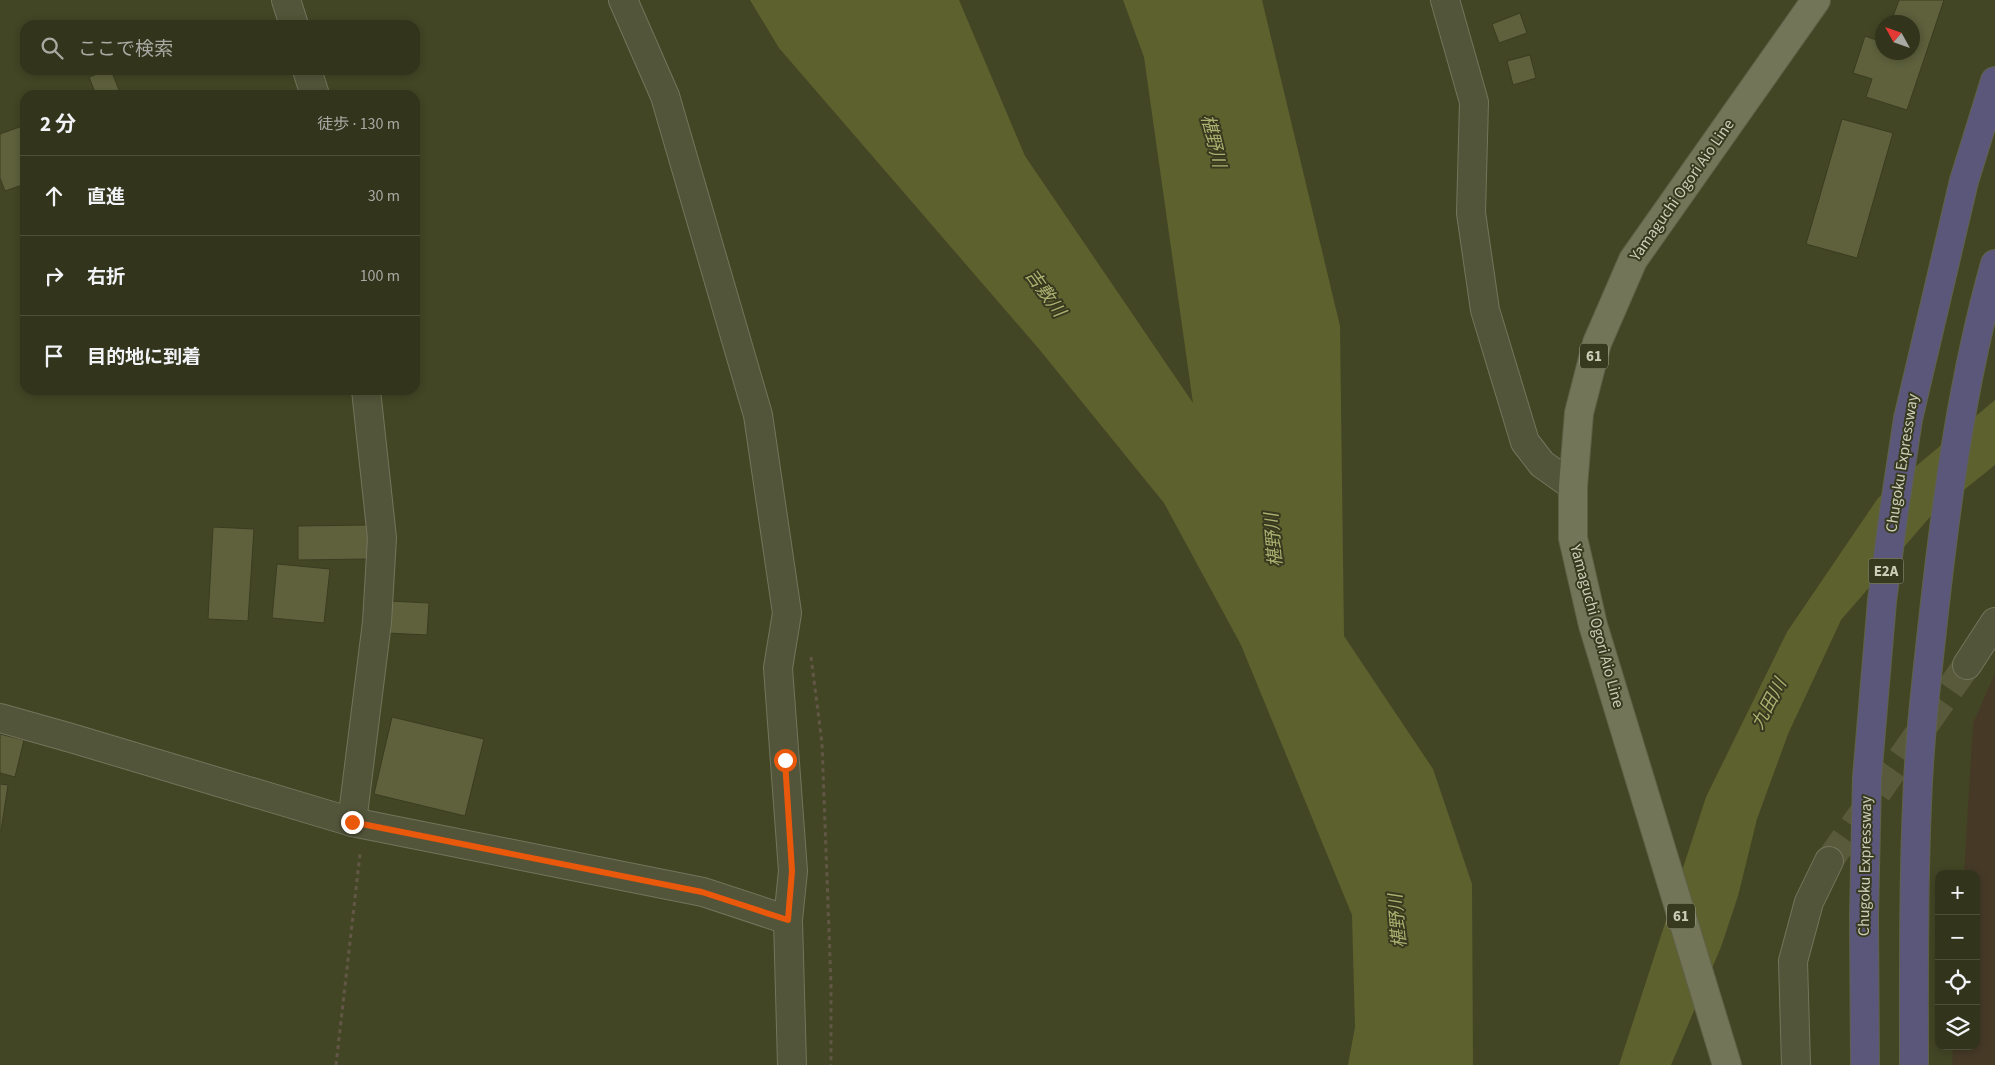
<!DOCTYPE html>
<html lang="ja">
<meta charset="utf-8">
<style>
:root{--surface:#32341c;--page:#3a3c25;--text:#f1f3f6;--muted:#a8aaa3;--line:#4d4f3b}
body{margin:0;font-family:"Source Sans 3","Noto Sans JP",sans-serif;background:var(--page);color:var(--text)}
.controls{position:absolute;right:15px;bottom:15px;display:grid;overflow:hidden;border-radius:10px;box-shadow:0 2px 8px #0003}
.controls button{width:45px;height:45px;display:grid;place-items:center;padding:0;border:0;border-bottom:1px solid var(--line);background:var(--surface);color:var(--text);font:25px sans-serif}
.compass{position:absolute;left:1875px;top:15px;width:45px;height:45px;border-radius:50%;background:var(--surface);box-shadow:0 2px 8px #0003;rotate:310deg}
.stop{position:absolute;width:15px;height:15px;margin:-11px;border:4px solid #ea580c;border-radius:50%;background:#fff}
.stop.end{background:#ea580c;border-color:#fff;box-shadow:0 1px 5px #0008}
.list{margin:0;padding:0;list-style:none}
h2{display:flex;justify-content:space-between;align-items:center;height:65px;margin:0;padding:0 20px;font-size:21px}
h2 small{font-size:16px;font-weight:400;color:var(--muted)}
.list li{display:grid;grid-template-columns:32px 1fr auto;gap:15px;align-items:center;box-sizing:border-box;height:80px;padding:0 20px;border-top:1px solid var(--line)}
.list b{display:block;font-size:19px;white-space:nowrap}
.list em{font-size:16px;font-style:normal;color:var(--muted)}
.icon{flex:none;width:28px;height:28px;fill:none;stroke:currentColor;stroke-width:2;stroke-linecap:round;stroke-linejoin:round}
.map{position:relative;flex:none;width:1995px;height:1065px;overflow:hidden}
.search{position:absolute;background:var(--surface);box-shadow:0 2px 8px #0003;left:20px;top:20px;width:400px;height:55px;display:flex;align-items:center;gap:12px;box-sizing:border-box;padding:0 18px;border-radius:15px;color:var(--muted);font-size:19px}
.panel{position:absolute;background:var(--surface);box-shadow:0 2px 8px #0003;left:20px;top:90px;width:400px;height:305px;border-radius:15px}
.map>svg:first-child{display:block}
.green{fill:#463a27}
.water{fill:#5d612e}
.building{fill:#5e613c;stroke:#3a3c21}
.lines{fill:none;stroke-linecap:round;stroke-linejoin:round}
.minor-tunnel{stroke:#585a3b;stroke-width:28;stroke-dasharray:28 14;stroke-linecap:butt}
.minor-casing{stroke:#73755c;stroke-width:30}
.major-casing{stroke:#5f6147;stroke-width:30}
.highway-casing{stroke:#606248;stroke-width:30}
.path{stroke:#625746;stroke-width:3;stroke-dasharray:4 4;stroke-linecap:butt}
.minor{stroke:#53553a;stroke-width:28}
.major{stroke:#737558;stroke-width:28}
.highway{stroke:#5a577b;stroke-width:28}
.route{stroke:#ea580c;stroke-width:6}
.labels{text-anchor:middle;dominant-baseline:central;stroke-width:4;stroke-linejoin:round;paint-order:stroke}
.shield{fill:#383a1f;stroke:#a0a28a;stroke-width:1}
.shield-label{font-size:15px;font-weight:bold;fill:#ccceb8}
.street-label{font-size:16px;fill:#ccceb8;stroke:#383a1f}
.water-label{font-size:18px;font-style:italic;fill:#abaf6f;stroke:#383a1f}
</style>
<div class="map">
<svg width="1995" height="1065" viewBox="0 0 1995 1065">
<rect width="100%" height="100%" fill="#434625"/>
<!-- green -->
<path class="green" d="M 1995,673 L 1995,1065 L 1952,1065 L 1953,1046 L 1976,1046 L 1976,874 L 1964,874 L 1973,723 Z"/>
<!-- water -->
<g class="water">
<path d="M 750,0 L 959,0 L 1025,156 L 1193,403 L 1144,57 L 1123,0 L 1262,0 L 1340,326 L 1344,636 L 1433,769 L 1472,884 L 1473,1065 L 1348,1065 L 1355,1027 L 1352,915 L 1241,645 L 1164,503 L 1039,349 L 779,48 Z"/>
<path d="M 1995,400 L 1995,465 L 1929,518 L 1841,620 L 1788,734 L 1757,819 L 1738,896 L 1721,947 L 1671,1065 L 1619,1065 L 1706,797 L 1787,632 L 1878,498 Z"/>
</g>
<!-- building -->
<g class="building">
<path d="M 1899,0 L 1944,0 L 1907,110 L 1866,97 L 1872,79 L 1853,73 L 1865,36 L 1882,42 L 1882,52 L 1912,52 L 1912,22 L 1891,22 Z"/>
<path d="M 1520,13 L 1527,33 L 1499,43 L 1492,24 Z"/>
<path d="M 1530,55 L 1536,78 L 1513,85 L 1507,61 Z"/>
<path d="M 108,70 L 111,70 L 121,95 L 96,95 L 89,77 Z"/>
<path d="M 1842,119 L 1893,133 L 1857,258 L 1806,244 Z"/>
<path d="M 25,125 L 25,184 L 5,191 L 0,178 L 0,134 Z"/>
<path d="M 368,525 L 369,559 L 298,560 L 298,526 Z"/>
<path d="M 213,527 L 254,529 L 248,621 L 208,619 Z"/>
<path d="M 277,564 L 330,569 L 324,623 L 272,618 Z"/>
<path d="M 389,601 L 429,603 L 427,635 L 387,633 Z"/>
<path d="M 392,717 L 484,739 L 465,816 L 374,794 Z"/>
<path d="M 0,734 L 24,740 L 15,777 L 0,773 Z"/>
<path d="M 0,784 L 8,785 L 1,831 L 0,831 Z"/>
</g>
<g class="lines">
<!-- minor-tunnel -->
<path class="minor-tunnel" d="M 1829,861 L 1967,665"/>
<!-- minor casing -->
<g class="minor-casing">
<g id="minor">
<path d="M 286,0 L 294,25"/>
<path d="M 623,0 L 665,96 L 758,415 L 787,613 L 778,668 L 793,871 L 788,920 L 792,1065"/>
<path d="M 1445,0 L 1474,102 L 1471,213 L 1485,310 L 1525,442 L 1542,464 L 1573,486"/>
<path d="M 307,70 L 315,95"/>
<path d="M 1967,665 L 1995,622"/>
<path d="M 0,718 L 71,738 L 352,822 L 703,892 L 788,920"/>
<path d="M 352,822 L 377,622 L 382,538 L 366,390"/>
<path d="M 1796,1065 L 1793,961 L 1809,902 L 1829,861"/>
</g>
</g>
<!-- major casing -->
<g class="major-casing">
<path id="major" d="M 1727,1065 L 1593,625 L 1573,538 L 1573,486 L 1579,413 L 1597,343 L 1633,260 L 1816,0"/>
</g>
<!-- highway casing -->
<g class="highway-casing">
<g id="highway">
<path d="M 1865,1065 L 1864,916 L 1867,778 L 1882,601 L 1894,511 L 1908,419 L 1964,181 L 1995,81"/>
<path d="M 1914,1065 C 1914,978 1913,892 1917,805 C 1919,741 1927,676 1934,612 C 1947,495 1963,378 1995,264"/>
</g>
</g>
<!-- path -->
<g class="path">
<path d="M 811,657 L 822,743 L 831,985 L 831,1065"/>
<path d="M 336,1065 L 360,854"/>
</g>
<!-- minor -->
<use href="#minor" class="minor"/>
<!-- major -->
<use href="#major" class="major"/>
<!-- highway -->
<use href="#highway" class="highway"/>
</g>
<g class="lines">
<!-- route -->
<path class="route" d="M 352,822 L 702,892 L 788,920 L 792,871 L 785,760"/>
</g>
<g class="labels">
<!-- shield labels -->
<g class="shield">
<rect x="1580" y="343.5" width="28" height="25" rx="4"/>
<rect x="1868.5" y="558.5" width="35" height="25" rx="4"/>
<rect x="1667" y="903.5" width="28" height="25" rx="4"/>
</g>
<g class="shield-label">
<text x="1594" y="356">61</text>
<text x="1886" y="571">E2A</text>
<text x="1681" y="916">61</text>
</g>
<!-- street labels -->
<g class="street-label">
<text transform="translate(1682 190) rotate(-55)">Yamaguchi Ogori Aio Line</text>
<text transform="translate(1902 463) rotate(-81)">Chugoku Expressway</text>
<text transform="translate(1597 626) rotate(75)">Yamaguchi Ogori Aio Line</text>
<text transform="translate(1865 866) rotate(-89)">Chugoku Expressway</text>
</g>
<!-- water labels -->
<g class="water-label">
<text transform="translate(1213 141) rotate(76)">椹野川</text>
<text transform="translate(1045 293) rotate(54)">吉敷川</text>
<text transform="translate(1274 540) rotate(-95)">椹野川</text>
<text transform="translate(1769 704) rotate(-62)">九田川</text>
<text transform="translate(1398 921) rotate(-95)">椹野川</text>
</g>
</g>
</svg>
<div class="controls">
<button>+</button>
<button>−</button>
<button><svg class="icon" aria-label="locate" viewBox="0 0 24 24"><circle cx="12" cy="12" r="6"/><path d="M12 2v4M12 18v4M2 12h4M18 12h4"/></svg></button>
<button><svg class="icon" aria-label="layers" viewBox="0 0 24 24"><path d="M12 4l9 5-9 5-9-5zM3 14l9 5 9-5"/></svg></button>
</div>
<svg class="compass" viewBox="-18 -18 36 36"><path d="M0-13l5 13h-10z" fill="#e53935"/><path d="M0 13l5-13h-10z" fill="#a8aaa3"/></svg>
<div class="stop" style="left:785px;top:760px"></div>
<div class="stop end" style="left:352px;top:822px"></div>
<div class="search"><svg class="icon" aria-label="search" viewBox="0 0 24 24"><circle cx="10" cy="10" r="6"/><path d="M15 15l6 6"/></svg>ここで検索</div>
<section class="panel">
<h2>2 分<small>徒歩 · 130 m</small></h2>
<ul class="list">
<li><svg class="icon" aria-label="ahead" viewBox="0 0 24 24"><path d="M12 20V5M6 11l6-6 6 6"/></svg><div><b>直進</b></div><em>30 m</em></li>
<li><svg class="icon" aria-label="right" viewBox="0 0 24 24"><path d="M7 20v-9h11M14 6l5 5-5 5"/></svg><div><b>右折</b></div><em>100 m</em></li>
<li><svg class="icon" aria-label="arrive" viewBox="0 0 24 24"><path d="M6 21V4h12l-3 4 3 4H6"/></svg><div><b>目的地に到着</b></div></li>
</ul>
</section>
</div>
